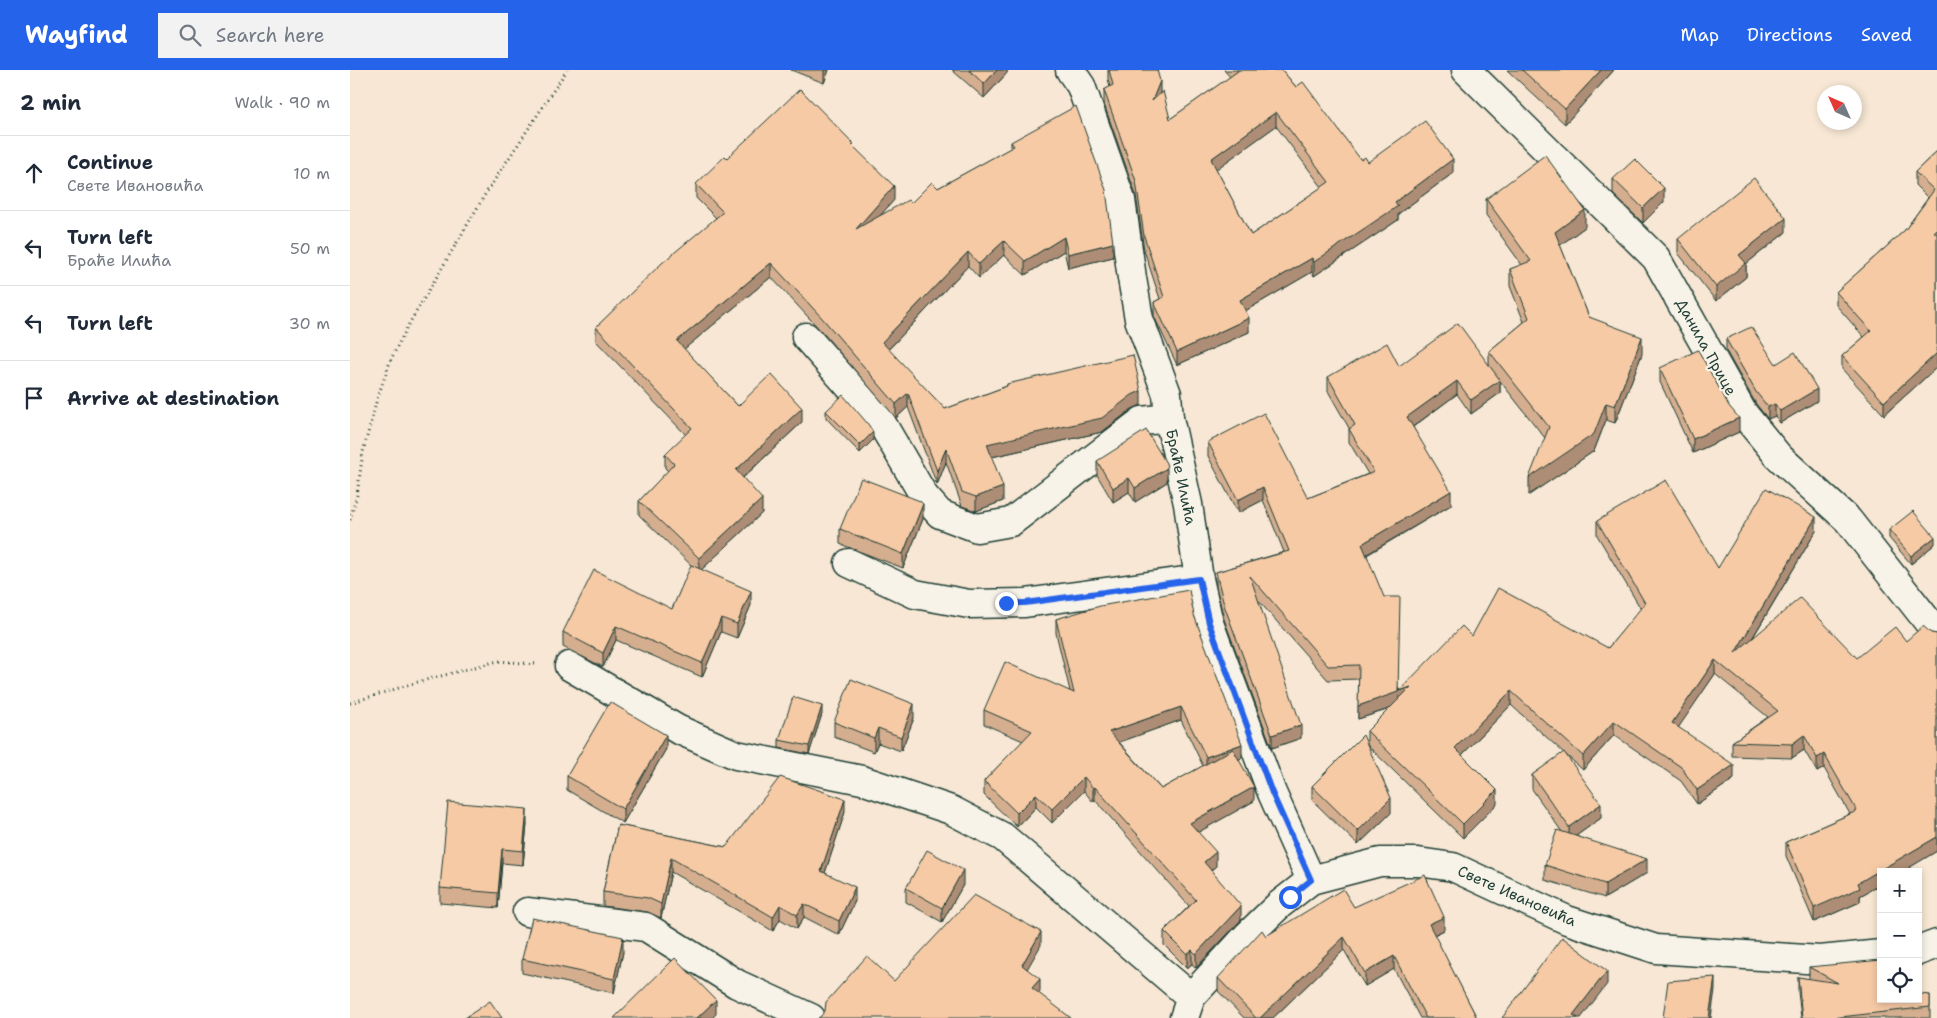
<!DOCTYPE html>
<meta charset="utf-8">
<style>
:root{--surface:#fff;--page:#f2f2f3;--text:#1f2937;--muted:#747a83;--line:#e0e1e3;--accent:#2563eb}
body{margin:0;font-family:"Shantell Sans",sans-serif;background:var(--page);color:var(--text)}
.controls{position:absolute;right:15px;bottom:15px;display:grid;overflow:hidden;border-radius:0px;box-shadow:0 2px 8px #0003}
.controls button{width:45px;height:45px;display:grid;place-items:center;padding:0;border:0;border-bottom:1px solid var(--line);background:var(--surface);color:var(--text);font:25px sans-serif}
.compass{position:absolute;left:1467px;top:15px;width:45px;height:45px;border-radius:50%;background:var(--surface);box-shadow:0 2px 8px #0003;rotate:315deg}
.stop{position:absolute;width:15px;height:15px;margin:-11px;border:4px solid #2563eb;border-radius:50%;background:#fff}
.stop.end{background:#2563eb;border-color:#fff;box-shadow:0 1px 5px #0008}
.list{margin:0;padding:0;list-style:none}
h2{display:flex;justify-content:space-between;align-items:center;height:65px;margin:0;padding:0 20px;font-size:21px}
h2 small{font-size:16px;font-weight:400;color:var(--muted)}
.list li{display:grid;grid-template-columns:32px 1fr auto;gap:15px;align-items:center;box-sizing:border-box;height:75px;padding:0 20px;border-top:1px solid var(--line)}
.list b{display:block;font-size:19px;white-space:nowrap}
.list p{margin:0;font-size:16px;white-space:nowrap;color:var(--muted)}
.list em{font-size:16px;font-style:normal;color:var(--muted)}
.icon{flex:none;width:28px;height:28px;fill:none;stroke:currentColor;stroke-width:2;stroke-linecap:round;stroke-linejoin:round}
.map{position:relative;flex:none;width:1587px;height:948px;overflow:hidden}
header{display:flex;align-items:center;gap:30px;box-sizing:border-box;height:70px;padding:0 25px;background:var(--accent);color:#fff}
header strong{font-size:24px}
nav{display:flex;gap:28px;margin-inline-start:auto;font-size:18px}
.search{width:350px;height:45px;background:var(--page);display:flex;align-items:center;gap:12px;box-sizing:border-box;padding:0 18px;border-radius:0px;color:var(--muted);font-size:19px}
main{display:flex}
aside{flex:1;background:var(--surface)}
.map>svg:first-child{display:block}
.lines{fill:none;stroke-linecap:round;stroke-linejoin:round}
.minor-casing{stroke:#1f3d34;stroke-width:31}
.path{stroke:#1f3d34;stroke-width:3;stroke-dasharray:1 4;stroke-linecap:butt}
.minor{stroke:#f7f3e8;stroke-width:28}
.wall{fill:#d4ae8f;stroke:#1f3d34;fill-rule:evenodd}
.shaded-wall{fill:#ad8d74;stroke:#1f3d34}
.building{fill:#f7caa6;stroke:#1f3d34;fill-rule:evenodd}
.route{stroke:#2563eb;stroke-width:6}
.labels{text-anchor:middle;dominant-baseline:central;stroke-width:4.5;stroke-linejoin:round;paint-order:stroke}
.street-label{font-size:15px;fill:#1f3d34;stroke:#f7f3e8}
</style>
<header>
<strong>Wayfind</strong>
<div class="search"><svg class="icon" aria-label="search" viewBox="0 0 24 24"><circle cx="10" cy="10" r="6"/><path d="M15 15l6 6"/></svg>Search here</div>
<nav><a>Map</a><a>Directions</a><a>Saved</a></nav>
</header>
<main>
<aside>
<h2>2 min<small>Walk · 90 m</small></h2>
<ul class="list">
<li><svg class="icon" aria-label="ahead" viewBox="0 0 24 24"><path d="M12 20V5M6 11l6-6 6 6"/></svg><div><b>Continue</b><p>Свете Ивановића</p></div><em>10 m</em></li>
<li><svg class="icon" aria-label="left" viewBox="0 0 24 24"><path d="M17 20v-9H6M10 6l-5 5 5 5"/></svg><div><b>Turn left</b><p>Браће Илића</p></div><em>50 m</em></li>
<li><svg class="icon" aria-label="left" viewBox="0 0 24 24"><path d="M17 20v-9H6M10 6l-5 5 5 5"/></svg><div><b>Turn left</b></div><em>30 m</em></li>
<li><svg class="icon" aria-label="arrive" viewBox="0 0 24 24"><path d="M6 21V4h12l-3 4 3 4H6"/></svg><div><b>Arrive at destination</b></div></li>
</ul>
</aside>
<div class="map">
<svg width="1587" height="948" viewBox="0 0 1587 948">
<rect width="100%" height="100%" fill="#f7e7d4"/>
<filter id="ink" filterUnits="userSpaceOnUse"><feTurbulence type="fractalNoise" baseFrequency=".02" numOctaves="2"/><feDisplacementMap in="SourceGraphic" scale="10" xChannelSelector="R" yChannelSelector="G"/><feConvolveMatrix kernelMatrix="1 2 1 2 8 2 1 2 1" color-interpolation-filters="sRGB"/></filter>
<g filter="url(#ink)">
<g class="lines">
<!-- minor casing -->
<g class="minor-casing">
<g id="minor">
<path d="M 720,0 L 731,16 L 771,130 L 782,208 L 789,249 L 817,324 L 819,348 L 838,434 L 849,509 L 859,553 L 922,723 L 961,810"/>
<path d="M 1116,0 L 1306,188 L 1393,343 L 1429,387 L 1498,450 L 1587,563"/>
<path d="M 456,267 L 531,352 L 574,426 L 590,444 L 627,458 L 661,452 L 792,351 L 819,348"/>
<path d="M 499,493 L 565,524 L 619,534 L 675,533 L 849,509"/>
<path d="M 219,596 L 327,659 L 386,685 L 512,710 L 601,740 L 653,767 L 841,927"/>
<path d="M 177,842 L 296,857 L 387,914 L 461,948"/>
<path d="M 1568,881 L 1587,874"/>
<path d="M 834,948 L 841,927 L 898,865 L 929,835 L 961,810 L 1030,792 L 1068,792 L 1103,797 L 1217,850 L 1306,879 L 1470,890 L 1531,884"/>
</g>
</g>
<!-- path -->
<g class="path">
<path d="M 0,450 L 7,425 L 13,382 L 27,329 L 41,289 L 59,254 L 136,123 L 217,0"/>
<path d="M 0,633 L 68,612 L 148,591 L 186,594"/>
</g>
<!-- minor -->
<use href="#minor" class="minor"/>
</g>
<!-- wall -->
<g class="wall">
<path d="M 441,0 L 479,0 L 474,13 Z"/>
<path d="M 602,0 L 657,0 L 657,3 L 634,28 Z"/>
<path d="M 758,0 L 807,0 L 810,23 L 820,49 L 880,7 L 874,0 L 932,0 L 946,17 L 1011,90 L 1018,92 L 1103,103 L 1048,144 L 1048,150 L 964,206 L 962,202 L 895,241 L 899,262 L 827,295 L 804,246 L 804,232 L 810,229 L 794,180 L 786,125 L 754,34 L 754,20 L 760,17 L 758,9 ZM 926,56 L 972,117 L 901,165 L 866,99 Z"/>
<path d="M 1157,0 L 1264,0 L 1215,54 Z"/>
<path d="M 661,72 L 763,187 L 718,198 L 714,181 L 675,205 L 654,185 L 629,208 L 618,196 L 538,280 L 595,339 L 657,316 L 657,314 L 791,335 L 782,339 L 752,362 L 642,387 L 653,431 L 626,441 L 612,436 L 596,392 L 587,415 L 558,337 L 546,348 L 473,263 L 421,207 L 334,279 L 388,336 L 452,352 L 393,408 L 412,443 L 351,500 L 401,535 L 387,568 L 371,562 L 352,607 L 266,570 L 253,597 L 213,577 L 213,562 L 322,539 L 342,496 L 289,445 L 289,431 L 318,401 L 315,398 L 315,384 L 336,365 L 246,271 L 246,257 L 366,148 L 346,128 L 346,114 L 377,88 L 504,77 L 544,130 L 530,145 L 561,133 L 588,118 L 661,78 Z"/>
<path d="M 1587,81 L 1587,297 L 1534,345 L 1492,299 L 1492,286 L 1514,267 L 1486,235 L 1486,222 L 1555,160 L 1578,128 L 1565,115 L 1565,102 Z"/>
<path d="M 1263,109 L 1314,132 L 1293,153 L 1263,124 Z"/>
<path d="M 1136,129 L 1235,157 L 1210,175 L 1239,247 L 1292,284 L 1265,353 L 1256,350 L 1244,381 L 1179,425 L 1195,368 L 1150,311 L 1150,323 L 1121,344 L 1107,324 L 1063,357 L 1101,435 L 1017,485 L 1049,621 L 1122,566 L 1258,578 L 1291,539 L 1247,465 L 1247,451 L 1368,498 L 1466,461 L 1402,569 L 1507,588 L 1581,563 L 1587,564 L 1587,781 L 1510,826 L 1510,832 L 1464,852 L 1436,786 L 1436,772 L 1500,744 L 1474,698 L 1467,702 L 1454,680 L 1442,688 L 1382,686 L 1382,672 L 1418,647 L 1365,604 L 1328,657 L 1384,709 L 1347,734 L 1331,711 L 1264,665 L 1233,700 L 1215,684 L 1251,748 L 1226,766 L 1297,803 L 1255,828 L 1195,810 L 1195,795 L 1212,762 L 1182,719 L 1182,705 L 1214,683 L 1161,635 L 1112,685 L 1147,734 L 1113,768 L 1017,675 L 1017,661 L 1040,639 L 1008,649 L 1009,609 L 978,610 L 907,529 L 951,668 L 922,678 L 874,549 L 866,516 L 866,502 L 934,482 L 913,430 L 888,443 L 858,386 L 858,372 L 958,428 L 1018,404 L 999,372 L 999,358 L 978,321 L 978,307 L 1049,296 L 1139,295 L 1139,281 L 1174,252 L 1160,216 L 1160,199 L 1172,195 L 1136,145 Z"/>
<path d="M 1436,162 L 1396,194 L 1396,207 L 1366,231 L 1328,183 L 1328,169 Z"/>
<path d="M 1376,269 L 1426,294 L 1467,331 L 1430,353 L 1425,346 L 1418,349 L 1406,334 L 1376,281 Z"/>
<path d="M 1310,298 L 1379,336 L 1389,362 L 1343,383 L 1310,312 Z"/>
<path d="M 476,341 L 523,370 L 510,383 L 476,348 Z"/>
<path d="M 747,391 L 817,412 L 785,432 L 779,422 L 763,432 L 747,405 Z"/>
<path d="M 573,449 L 553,498 L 490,474 L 490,459 Z"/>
<path d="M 1539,460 L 1585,474 L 1561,494 L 1539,468 Z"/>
<path d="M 844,545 L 892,688 L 888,690 L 904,731 L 848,762 L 866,796 L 861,800 L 891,850 L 846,898 L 842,894 L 837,898 L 814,875 L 814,861 L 839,836 L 745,730 L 743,732 L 734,721 L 702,753 L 686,737 L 667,757 L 634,725 L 634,711 L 673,671 L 634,654 L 634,640 L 720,621 L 706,563 L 706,549 ZM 831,650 L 853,696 L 811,719 L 769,672 Z"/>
<path d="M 472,644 L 459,684 L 429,678 L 429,670 Z"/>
<path d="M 564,648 L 551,681 L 528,673 L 524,682 L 484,667 L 484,652 Z"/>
<path d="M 316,679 L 273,753 L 217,720 L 217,706 Z"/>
<path d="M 962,716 L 1041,743 L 1008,775 L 962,730 Z"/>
<path d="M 495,742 L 475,803 L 505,831 L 489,865 L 454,847 L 447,859 L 430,849 L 423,861 L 321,802 L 311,848 L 298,842 L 253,836 L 253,822 L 268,755 L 376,777 Z"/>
<path d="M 177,754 L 173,795 L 152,793 L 148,838 L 90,833 L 90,818 Z"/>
<path d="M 613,815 L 592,852 L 556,832 L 556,818 Z"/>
<path d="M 1004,837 L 1094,860 L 1084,865 L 1127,948 L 1070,948 L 1044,899 L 1015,916 L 994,880 L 923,948 L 894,948 L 868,921 L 868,908 L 916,866 Z"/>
<path d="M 273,882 L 264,923 L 172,903 L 172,889 Z"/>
<path d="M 1459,897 L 1531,929 L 1580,925 L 1580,948 L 1451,948 L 1448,922 L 1448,907 L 1459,909 Z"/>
</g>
<!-- shaded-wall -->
<g class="shaded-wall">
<path d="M 474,0 L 479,0 L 474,13 Z"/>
<path d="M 647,0 L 657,0 L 657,3 L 634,28 L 634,14 Z"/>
<path d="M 1251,0 L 1264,0 L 1215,54 L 1215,39 Z"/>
<path d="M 810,11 L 810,25 L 802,31 Z"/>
<path d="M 926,42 L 926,56 L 861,103 L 861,89 Z"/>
<path d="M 1103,89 L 1103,103 L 1048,144 L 1048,150 L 964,206 L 964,192 Z"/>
<path d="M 544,116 L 544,130 L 506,173 L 506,159 Z"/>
<path d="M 1314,118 L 1314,132 L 1293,153 L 1293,138 Z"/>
<path d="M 1235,140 L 1235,157 L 1205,179 L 1205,162 Z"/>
<path d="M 1436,148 L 1436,162 L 1396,194 L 1396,207 L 1366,231 L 1366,217 L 1389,185 Z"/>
<path d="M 714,167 L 714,181 L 675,205 L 675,191 Z"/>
<path d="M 654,171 L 654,185 L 629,208 L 629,194 Z"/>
<path d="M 763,173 L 763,187 L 718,198 L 718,184 Z"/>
<path d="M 618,182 L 618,196 L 532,286 L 532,272 Z"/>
<path d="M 962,188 L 962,202 L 890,244 L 890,230 Z"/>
<path d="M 421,193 L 421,207 L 327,285 L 327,271 Z"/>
<path d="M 899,248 L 899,262 L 827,295 L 827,282 Z"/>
<path d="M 1292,267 L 1292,284 L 1265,353 L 1265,336 Z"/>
<path d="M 1587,283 L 1587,297 L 1534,345 L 1534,332 Z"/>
<path d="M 1150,310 L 1150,323 L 1121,344 L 1121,330 Z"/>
<path d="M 1107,311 L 1107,324 L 1057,361 L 1057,347 Z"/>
<path d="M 1467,319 L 1467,331 L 1430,353 L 1430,341 Z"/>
<path d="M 791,321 L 791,335 L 782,339 L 752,362 L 637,388 L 637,374 Z"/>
<path d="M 558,323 L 558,337 L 546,348 L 546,334 Z"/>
<path d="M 1256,333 L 1256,350 L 1244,381 L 1179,425 L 1179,408 Z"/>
<path d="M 1425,334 L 1425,346 L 1418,349 L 1418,337 Z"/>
<path d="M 452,338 L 452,352 L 386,414 L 386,400 Z"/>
<path d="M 1389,348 L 1389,362 L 1343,383 L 1343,369 Z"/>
<path d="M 523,362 L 523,370 L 510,383 L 510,375 Z"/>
<path d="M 596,378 L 596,392 L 587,415 L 587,401 Z"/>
<path d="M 817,398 L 817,412 L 785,432 L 785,418 Z"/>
<path d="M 779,408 L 779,422 L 763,432 L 763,418 Z"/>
<path d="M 653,417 L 653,431 L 626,441 L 626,427 Z"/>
<path d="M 913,417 L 913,430 L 888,443 L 888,430 Z"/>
<path d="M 1101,421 L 1101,435 L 1012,487 L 1012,474 Z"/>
<path d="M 412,429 L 412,443 L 349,502 L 349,488 Z"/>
<path d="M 573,434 L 573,449 L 553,498 L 553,484 Z"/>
<path d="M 1466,447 L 1466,461 L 1385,597 L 1385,583 Z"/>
<path d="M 1585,467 L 1585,474 L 1561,494 L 1561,486 Z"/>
<path d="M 401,521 L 401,535 L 387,568 L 387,554 Z"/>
<path d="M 371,548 L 371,562 L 352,607 L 352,593 Z"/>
<path d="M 266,556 L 266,570 L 253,597 L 253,583 Z"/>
<path d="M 1365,590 L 1365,604 L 1322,667 L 1322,653 Z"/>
<path d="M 1061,617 L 1049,635 L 1049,626 L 1048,636 L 1008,649 L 1008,636 Z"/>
<path d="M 1161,621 L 1161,635 L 1105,692 L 1105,678 Z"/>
<path d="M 564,634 L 564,648 L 551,681 L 551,667 Z"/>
<path d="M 472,636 L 472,644 L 459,684 L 459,676 Z"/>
<path d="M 831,637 L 831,650 L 759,676 L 759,662 Z"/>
<path d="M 1264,651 L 1264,665 L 1233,700 L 1233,686 Z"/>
<path d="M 951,655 L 951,668 L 922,678 L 922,665 Z"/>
<path d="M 528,658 L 528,673 L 524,682 L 524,668 Z"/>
<path d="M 316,665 L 316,679 L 273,753 L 273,739 Z"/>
<path d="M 1454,665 L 1454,680 L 1442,688 L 1442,674 Z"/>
<path d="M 892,674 L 892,688 L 856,701 L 856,687 Z"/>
<path d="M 1474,684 L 1474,698 L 1467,702 L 1467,688 Z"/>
<path d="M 1384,695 L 1384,709 L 1347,734 L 1347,720 Z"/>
<path d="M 734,707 L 734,721 L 702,753 L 702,739 Z"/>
<path d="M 745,717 L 745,730 L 743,732 L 743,718 Z"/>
<path d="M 904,717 L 904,731 L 840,767 L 840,753 Z"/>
<path d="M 1147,720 L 1147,734 L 1113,768 L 1113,754 Z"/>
<path d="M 686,724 L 686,737 L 667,757 L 667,743 Z"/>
<path d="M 1041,728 L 1041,743 L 1008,775 L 1008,761 Z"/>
<path d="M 495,729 L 495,742 L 471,815 L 471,801 Z"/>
<path d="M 1251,734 L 1251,748 L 1219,771 L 1219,757 Z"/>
<path d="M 177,739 L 177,754 L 173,795 L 173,781 Z"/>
<path d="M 1587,767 L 1587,781 L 1552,802 L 1531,802 L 1531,814 L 1510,826 L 1510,832 L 1464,852 L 1464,838 Z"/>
<path d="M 152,779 L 152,793 L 148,838 L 148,823 Z"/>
<path d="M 866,782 L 866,796 L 854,806 L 854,792 Z"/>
<path d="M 321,788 L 321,802 L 311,848 L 311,834 Z"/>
<path d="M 1297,789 L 1297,803 L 1255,828 L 1255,814 Z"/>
<path d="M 613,800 L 613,815 L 592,852 L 592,838 Z"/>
<path d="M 505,817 L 505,831 L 489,865 L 489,851 Z"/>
<path d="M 454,834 L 454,847 L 447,859 L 447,845 Z"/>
<path d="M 430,835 L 430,849 L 423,861 L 423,847 Z"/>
<path d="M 891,836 L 891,850 L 846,898 L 846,884 Z"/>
<path d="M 1094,847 L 1094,860 L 1079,867 L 1079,854 Z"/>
<path d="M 691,862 L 691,875 L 672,908 L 672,895 Z"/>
<path d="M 273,867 L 273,882 L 264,923 L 264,909 Z"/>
<path d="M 994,867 L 994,880 L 923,948 L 910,948 Z"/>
<path d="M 842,880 L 842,894 L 837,898 L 837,884 Z"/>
<path d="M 1044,886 L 1044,899 L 1015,916 L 1015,903 Z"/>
<path d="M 1257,901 L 1257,914 L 1231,948 L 1223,948 L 1223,945 Z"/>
<path d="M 1365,907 L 1365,920 L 1361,948 L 1359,948 Z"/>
<path d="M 690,909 L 690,922 L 682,931 L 682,918 Z"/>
<path d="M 366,930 L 366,944 L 362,948 L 347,948 Z"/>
</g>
<!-- building -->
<g class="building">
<path d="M 619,0 L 647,0 L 634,14 Z"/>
<path d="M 759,0 L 807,0 L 810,11 L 802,31 L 813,21 L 820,49 L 888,1 L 887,0 L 932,0 L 946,17 L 953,12 L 1011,90 L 1015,87 L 1018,92 L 1075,51 L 1103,89 L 1045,132 L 1048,136 L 964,192 L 962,188 L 890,230 L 899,248 L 827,282 L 804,232 L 814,227 L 794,166 L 786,111 L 754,20 L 763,15 ZM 926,42 L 979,112 L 901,165 L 861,89 Z"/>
<path d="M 1172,0 L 1251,0 L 1215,39 Z"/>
<path d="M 450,19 L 504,74 L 502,75 L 544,116 L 506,159 L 558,130 L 561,133 L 582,112 L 588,118 L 664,76 L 661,72 L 726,36 L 756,120 L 763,173 L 718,184 L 714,167 L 675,191 L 654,171 L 629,194 L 618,182 L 532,272 L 595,339 L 657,316 L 657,314 L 783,285 L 791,321 L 782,325 L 752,348 L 637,374 L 653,417 L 626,427 L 612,422 L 596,378 L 587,401 L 558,323 L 546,334 L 473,249 L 421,193 L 327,271 L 388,336 L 421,304 L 452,338 L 386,400 L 412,429 L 349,488 L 289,431 L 324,394 L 315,384 L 342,358 L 246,257 L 312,193 L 373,142 L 346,114 L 375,86 L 377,88 Z"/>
<path d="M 1587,81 L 1587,159 L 1584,162 L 1587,164 L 1587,283 L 1534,332 L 1492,286 L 1521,261 L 1486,222 L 1555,160 L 1584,120 L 1565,102 Z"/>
<path d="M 1195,85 L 1235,140 L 1205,162 L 1239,247 L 1292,267 L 1265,336 L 1256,333 L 1244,364 L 1179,408 L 1199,357 L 1139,281 L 1179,248 L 1160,199 L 1181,191 L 1136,129 Z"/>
<path d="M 1285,89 L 1314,118 L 1293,138 L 1263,109 Z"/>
<path d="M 1404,108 L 1436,148 L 1389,185 L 1396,193 L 1366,217 L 1328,169 Z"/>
<path d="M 1108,253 L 1150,310 L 1121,330 L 1107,311 L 1057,347 L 1101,421 L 1012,474 L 1034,527 L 1050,527 L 1048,622 L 1008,636 L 1009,595 L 978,596 L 900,506 L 951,655 L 922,665 L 874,535 L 866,502 L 939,481 L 913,417 L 888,430 L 858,372 L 914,343 L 958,428 L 1024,402 L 999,359 L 1005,355 L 978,307 L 1037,273 L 1049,296 Z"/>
<path d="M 1401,257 L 1426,294 L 1445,282 L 1467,319 L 1430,341 L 1425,334 L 1418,337 L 1406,322 L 1376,269 Z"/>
<path d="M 1348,280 L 1379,336 L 1389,348 L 1343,369 L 1310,298 Z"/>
<path d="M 493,325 L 518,354 L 523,362 L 510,375 L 476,341 Z"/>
<path d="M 796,360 L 816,393 L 817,398 L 785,418 L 779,408 L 763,418 L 747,391 Z"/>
<path d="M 511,408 L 570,431 L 573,434 L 553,484 L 490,459 Z"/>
<path d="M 1316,410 L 1368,498 L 1416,418 L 1466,447 L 1385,583 L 1450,528 L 1507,588 L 1545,557 L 1556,571 L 1573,556 L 1581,563 L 1587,564 L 1587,767 L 1508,813 L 1510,818 L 1464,838 L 1436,772 L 1507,741 L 1474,684 L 1467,688 L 1454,665 L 1442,674 L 1382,672 L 1428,641 L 1365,590 L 1322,653 L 1384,695 L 1347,720 L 1331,697 L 1264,651 L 1233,686 L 1161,621 L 1105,678 L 1147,720 L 1113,754 L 1017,661 L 1061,617 L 1049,621 L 1112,556 L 1122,566 L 1148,518 L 1258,578 L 1295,533 L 1247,451 Z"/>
<path d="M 1563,441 L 1585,467 L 1561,486 L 1539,460 Z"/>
<path d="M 341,495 L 401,521 L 387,554 L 371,548 L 352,593 L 266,556 L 253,583 L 213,562 L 244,500 L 322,539 Z"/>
<path d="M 839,520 L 844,545 L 892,674 L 856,687 L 831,637 L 759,662 L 811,719 L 883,679 L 904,717 L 840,753 L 866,782 L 854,792 L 891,836 L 846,884 L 842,880 L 837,884 L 814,861 L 846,830 L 745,717 L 743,718 L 734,707 L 702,739 L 686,724 L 667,743 L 634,711 L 682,661 L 634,640 L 655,592 L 724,623 L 706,549 L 750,536 Z"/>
<path d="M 501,609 L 564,634 L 551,667 L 528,658 L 524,668 L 484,652 Z"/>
<path d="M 443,627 L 472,636 L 459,676 L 429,670 Z"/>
<path d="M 260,632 L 316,665 L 273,739 L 217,706 Z"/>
<path d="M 1013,665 L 1041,728 L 1008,761 L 962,716 Z"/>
<path d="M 1214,682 L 1251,734 L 1219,757 L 1182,705 Z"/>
<path d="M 430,707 L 495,729 L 471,801 L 505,817 L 489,851 L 454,834 L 447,845 L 430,835 L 423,847 L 321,788 L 311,834 L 298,828 L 253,822 L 268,755 L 376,777 Z"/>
<path d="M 98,732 L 177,739 L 173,781 L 152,779 L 148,823 L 90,818 Z"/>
<path d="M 1207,760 L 1297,789 L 1255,814 L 1195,795 Z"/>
<path d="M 577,780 L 613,800 L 592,838 L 556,818 Z"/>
<path d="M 1075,805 L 1094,847 L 1079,854 L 1127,948 L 1076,948 L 1044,886 L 1015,903 L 994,867 L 910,948 L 906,948 L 868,908 L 912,860 L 916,866 L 993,819 L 1004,837 Z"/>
<path d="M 624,825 L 691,862 L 672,895 L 690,909 L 682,918 L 721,948 L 468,948 L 470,947 L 475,941 L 476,932 L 517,886 L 544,911 Z"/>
<path d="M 182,848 L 273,867 L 264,909 L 172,889 Z"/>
<path d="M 1212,867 L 1257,901 L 1223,945 L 1228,948 L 1152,948 Z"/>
<path d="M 325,888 L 366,930 L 347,948 L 264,948 Z"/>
<path d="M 1531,890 L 1531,929 L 1568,929 L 1568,924 L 1580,925 L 1580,937 L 1481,948 L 1452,948 L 1448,907 L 1488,913 L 1459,897 Z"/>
<path d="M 1365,907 L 1359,948 L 1313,948 L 1318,911 Z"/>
<path d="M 140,931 L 152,948 L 115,948 Z"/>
</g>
</g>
<g class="lines" filter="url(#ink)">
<!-- route -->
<path class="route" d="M 656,533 L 675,533 L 849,509 L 859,553 L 922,723 L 961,810 L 940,827"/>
</g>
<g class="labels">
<!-- street labels -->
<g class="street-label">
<text transform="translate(1356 277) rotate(61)">Данила Прице</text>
<text transform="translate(831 407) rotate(78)">Браће Илића</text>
<text transform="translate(1167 826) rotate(24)">Свете Ивановића</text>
</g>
</g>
</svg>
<div class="controls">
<button>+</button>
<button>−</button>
<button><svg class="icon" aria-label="locate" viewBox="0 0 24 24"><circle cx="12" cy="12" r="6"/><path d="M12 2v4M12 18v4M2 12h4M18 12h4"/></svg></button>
</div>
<svg class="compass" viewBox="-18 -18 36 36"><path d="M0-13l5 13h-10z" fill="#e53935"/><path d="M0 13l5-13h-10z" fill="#747a83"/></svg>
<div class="stop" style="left:940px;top:827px"></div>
<div class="stop end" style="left:656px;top:533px"></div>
</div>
</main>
